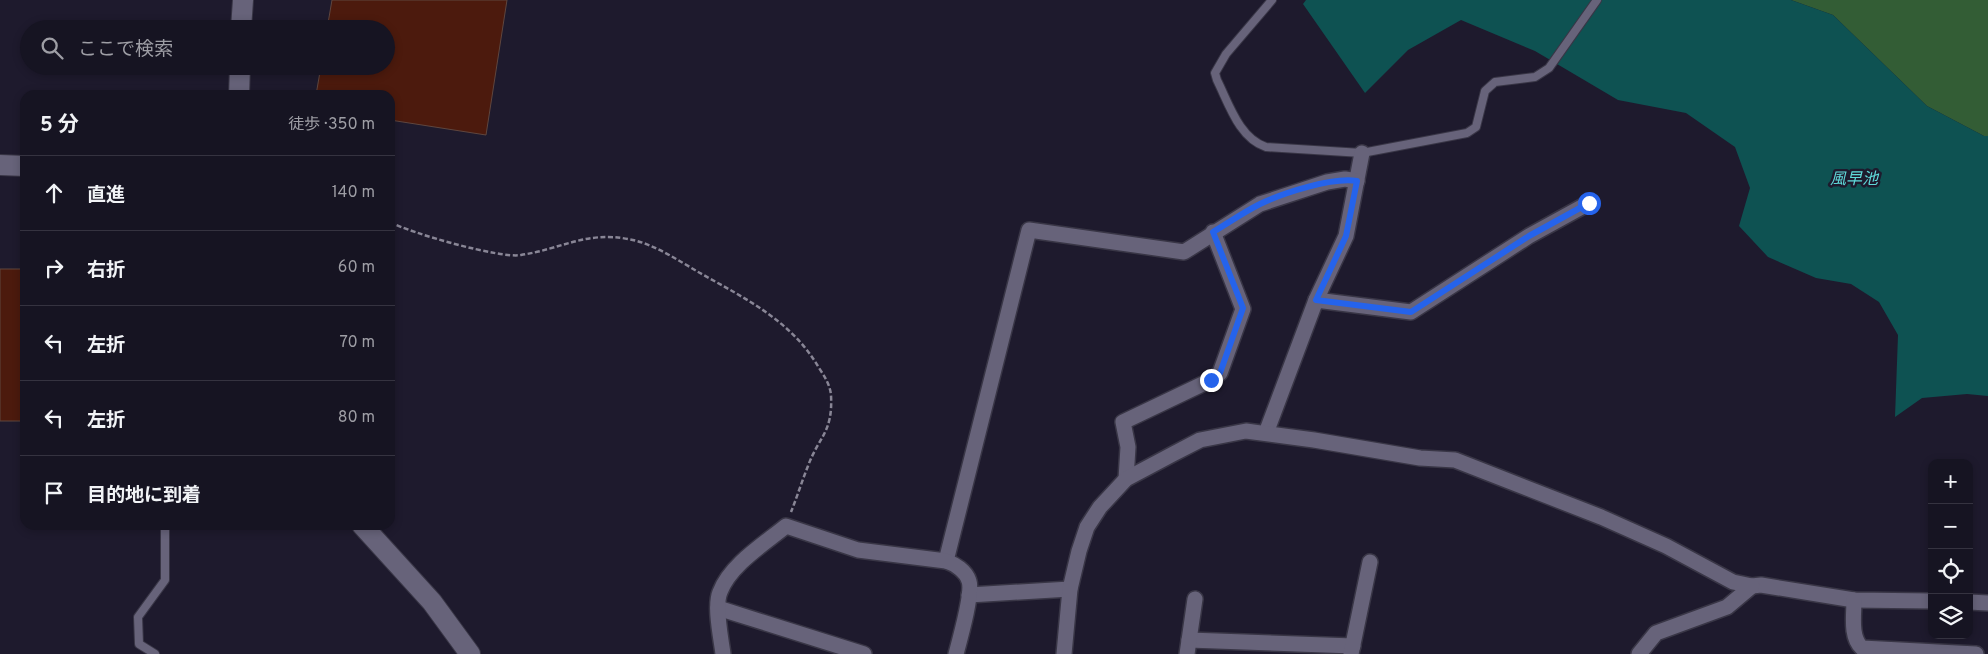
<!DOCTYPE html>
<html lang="ja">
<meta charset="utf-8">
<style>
:root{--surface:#161422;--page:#23212f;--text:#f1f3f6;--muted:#9e9ea5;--line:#353340}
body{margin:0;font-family:Overpass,"Noto Sans JP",sans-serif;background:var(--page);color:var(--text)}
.controls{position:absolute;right:15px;bottom:15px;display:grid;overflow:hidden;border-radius:10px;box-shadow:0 2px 8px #0003}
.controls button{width:45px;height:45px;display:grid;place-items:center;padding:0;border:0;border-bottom:1px solid var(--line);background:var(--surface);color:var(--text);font:25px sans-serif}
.stop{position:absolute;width:15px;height:15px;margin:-11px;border:4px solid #2563eb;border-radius:50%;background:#fff}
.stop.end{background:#2563eb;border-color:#fff;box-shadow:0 1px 5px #0008}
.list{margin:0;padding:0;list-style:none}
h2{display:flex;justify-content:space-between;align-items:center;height:65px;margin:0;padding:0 20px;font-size:21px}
h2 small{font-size:16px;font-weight:400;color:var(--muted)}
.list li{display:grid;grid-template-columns:32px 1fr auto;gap:15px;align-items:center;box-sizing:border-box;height:75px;padding:0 20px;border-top:1px solid var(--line)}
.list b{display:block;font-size:19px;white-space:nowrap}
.list em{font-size:16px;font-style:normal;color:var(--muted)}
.icon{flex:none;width:28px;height:28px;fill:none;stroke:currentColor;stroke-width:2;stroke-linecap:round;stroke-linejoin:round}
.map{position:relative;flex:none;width:1988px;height:654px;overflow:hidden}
.search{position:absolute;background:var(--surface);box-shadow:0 2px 8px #0003;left:20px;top:20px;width:375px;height:55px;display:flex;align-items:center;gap:12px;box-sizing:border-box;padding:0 18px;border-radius:28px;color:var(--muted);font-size:19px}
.panel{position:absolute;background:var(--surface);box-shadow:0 2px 8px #0003;left:20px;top:90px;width:375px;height:440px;border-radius:15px}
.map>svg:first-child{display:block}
.forest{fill:#335d35}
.water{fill:#0e5252}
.building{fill:#4c1a0d;stroke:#5f463f}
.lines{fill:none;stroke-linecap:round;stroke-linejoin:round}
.service-casing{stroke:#393646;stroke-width:10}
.minor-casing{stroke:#393646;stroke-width:18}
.tertiary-casing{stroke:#393646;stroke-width:22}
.path{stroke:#898696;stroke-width:2.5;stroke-dasharray:5 2.5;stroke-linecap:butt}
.service{stroke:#67637a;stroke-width:8}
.minor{stroke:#67637a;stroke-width:15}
.tertiary{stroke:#67637a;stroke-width:20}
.route{stroke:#2563eb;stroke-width:6}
.labels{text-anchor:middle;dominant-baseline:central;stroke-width:5;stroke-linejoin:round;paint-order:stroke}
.water-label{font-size:16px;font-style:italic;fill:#5fdada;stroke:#1e1a2d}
</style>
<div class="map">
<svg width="1988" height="654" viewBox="0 0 1988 654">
<rect width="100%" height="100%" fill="#1e1a2d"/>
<!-- forest -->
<path class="forest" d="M 1791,0 L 1988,0 L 1988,136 L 1984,136 L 1927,106 L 1833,15 Z"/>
<!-- water -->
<path class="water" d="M 1306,0 L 1791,0 L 1833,15 L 1927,106 L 1984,136 L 1988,136 L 1988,396 L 1967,394 L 1922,398 L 1895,417 L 1898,335 L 1879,302 L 1851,284 L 1816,278 L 1768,257 L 1739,226 L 1750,188 L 1735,147 L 1686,113 L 1618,100 L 1535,51 L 1461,20 L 1408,50 L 1365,93 L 1303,4 Z"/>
<!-- building -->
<g class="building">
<path d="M 332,0 L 507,0 L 486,135 L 390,120 L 390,95 L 316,95 L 321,66 L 386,66 L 386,29 L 327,29 Z"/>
<rect x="0" y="269" width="25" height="152"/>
</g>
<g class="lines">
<!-- service casing -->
<g class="service-casing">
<g id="service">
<path d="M 1272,0 L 1226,54 L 1215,73 L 1217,80 C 1229,104 1239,138 1266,147 L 1362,153 L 1467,133 L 1476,127 L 1485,91 L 1495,82 L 1535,77 L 1549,68 L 1597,0"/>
<path d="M 155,654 L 139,644 L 138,617 L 165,580 L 165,525"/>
</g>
</g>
<!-- minor casing -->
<g class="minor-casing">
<g id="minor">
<path d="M 1316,300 L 1411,312 L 1529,236 L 1589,203"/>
<path d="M 1266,433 L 1316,300 L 1346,236 L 1362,153"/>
<path d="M 1126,479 L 1128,447 L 1123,422 L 1211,380 L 1220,373 L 1243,309 L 1213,232"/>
<path d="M 946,561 L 1029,230 L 1184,252 L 1260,204 L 1327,182 L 1345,179 L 1357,181"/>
<path d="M 1752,586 L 1761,585 L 1854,600 L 1932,601"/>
<path d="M 969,595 L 1070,589"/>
<path d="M 1854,600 C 1854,615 1850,637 1862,648 L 1976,654"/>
<path d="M 1969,602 L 1988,603"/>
<path d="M 718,608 L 864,654"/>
<path d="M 1189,640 L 1353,646"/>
<path d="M 723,654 C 721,638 714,606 720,592 C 730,565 764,544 786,526 L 858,550 L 946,561 C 955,564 966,571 969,581 C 973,593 960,639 956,654"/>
<path d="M 1064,654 L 1070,589 L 1079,551 L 1087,527 L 1100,507 L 1126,479 L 1173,454 L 1200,440 L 1246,431 L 1314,440 L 1420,458 L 1455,460 L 1601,517 L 1666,546 L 1733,582 L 1752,586 L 1727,607 L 1656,633 L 1639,654"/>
<path d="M 1187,654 L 1195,599"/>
<path d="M 1351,654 L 1370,562"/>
</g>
</g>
<!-- tertiary casing -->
<g class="tertiary-casing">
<g id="tertiary">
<path d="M 241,29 L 243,0"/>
<path d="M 239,95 L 240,66"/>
<path d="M 0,165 L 25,166"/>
<path d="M 362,525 L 432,602 L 470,654"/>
</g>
</g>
<!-- path -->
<path class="path" d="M 390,222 C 410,233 501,259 521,255 C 561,249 586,231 628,239 C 653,243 679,261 700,273 C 746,299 792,321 819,368 C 825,377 830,385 831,395 C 833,433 819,436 808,466 C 802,481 797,497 791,512"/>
<!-- service -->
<use href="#service" class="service"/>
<!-- minor -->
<use href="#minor" class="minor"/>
<!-- tertiary -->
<use href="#tertiary" class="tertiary"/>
</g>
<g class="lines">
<!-- route -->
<path class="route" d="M 1211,380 L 1220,373 L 1243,308 L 1213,232 C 1228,223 1244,212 1260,204 C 1283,193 1332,177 1357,181 L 1346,236 L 1316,300 L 1411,312 L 1529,236 L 1589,203"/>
</g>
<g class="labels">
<!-- water labels -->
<g class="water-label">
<text x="1854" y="180">風早池</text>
</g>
</g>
</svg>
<div class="controls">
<button>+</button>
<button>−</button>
<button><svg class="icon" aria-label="locate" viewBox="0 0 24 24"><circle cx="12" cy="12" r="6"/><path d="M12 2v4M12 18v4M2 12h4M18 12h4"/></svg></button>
<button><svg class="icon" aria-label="layers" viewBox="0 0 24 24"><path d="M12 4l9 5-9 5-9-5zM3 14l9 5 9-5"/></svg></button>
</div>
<div class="stop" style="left:1589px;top:203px"></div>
<div class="stop end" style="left:1211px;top:380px"></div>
<div class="search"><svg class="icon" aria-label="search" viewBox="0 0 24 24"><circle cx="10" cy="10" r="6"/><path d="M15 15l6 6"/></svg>ここで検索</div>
<section class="panel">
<h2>5 分<small>徒歩 · 350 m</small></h2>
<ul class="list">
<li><svg class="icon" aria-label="ahead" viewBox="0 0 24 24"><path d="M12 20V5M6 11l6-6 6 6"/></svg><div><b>直進</b></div><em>140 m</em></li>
<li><svg class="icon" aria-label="right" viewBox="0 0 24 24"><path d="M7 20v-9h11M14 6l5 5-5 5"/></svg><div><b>右折</b></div><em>60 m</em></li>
<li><svg class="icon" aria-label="left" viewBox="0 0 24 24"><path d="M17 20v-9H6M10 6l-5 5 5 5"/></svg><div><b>左折</b></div><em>70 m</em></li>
<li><svg class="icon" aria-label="left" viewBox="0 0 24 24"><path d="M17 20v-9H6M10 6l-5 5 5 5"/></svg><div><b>左折</b></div><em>80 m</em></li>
<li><svg class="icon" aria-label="arrive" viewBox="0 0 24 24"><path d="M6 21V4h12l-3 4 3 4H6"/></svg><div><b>目的地に到着</b></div></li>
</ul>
</section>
</div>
